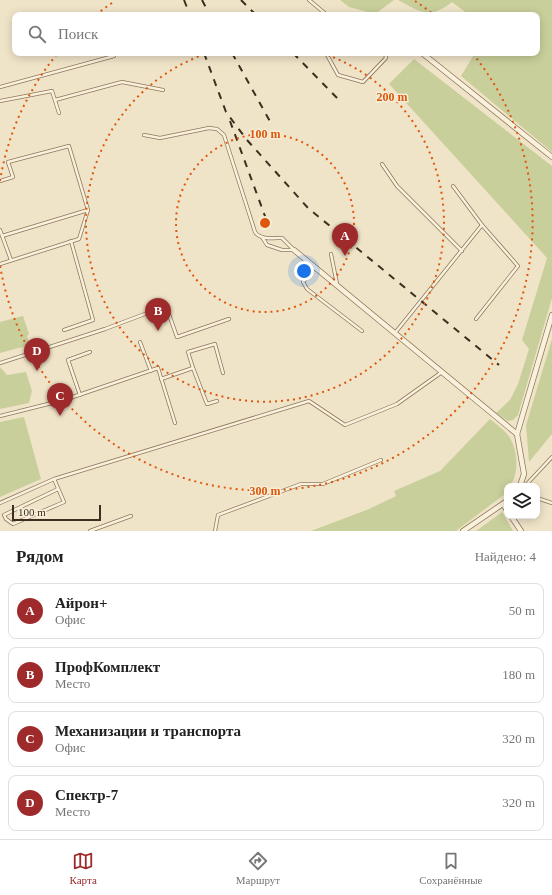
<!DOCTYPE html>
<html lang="ru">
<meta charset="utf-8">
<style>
:root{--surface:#fff;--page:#f6f6f6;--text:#222;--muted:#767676;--line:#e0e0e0;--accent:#9e2a2b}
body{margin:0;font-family:Georgia,serif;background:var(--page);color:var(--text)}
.controls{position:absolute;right:12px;bottom:12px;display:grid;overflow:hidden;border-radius:8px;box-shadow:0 2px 10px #0003}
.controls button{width:36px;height:36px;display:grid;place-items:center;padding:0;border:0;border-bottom:1px solid var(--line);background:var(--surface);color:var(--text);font:20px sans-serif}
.scale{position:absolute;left:12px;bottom:10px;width:89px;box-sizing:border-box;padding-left:4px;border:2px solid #3d2e20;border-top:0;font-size:11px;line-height:14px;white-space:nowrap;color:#3d2e20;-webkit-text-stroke:3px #f7eed8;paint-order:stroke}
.you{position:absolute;left:304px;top:271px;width:14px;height:14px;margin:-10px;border:3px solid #fff;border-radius:50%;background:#1a73e8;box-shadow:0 0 0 6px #1a73e833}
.badge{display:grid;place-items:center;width:26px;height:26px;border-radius:50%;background:var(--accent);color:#fff;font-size:13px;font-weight:700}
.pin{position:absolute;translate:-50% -33px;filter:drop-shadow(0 1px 2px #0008)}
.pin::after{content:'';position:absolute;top:21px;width:14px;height:12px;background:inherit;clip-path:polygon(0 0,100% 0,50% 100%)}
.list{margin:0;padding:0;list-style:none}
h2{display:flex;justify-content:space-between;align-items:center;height:52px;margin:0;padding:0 16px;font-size:17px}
h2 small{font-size:13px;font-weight:400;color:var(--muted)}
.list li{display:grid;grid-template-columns:26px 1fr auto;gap:12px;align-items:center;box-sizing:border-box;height:56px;margin:0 8px 8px;padding:0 8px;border:1px solid var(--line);border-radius:8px}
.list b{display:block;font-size:15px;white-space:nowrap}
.list p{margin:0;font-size:13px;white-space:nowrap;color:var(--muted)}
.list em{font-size:13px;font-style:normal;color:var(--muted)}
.icon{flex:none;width:22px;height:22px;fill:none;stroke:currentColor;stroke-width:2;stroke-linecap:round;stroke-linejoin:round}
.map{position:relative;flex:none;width:552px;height:531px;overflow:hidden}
.search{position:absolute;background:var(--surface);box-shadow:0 2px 10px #0003;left:12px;right:12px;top:12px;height:44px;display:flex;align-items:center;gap:10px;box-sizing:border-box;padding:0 14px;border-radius:8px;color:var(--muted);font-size:15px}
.sheet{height:308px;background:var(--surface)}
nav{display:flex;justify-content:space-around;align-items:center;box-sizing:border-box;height:56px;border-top:1px solid var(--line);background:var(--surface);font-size:11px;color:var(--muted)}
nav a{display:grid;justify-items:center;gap:2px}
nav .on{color:var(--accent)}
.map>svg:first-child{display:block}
.green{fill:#c9cf9b}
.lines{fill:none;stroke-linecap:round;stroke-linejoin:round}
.lane-casing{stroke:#8d765c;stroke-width:4}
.street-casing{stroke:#8d765c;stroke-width:6}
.lane{stroke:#faf1dc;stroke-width:2.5}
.street{stroke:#faf1dc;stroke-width:4.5}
.rail{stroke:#3d2e20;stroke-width:2;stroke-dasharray:7 7;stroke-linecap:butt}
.ring{fill:none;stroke:#df570d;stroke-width:2;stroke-dasharray:2 4}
.centre{fill:#df570d;stroke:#f7eed8;stroke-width:2}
.ring-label{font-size:12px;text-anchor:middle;font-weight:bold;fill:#df570d;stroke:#f7eed8;stroke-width:3;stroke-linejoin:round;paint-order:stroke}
</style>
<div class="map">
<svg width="552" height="531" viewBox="0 0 552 531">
<rect width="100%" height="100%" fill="#f0e4c8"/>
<!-- green -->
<g class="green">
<path d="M 340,0 L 394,0 L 375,14 L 349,7 Z"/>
<path d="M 398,0 L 552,0 L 552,152 L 461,76 L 475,53 L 537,53 L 537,15 L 469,15 L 452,2 C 429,20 421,12 398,0 Z"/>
<path d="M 414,59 L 552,166 L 552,298 L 518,415 L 513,420 L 508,421 L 496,413 L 510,400 L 518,384 L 529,349 L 522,340 L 547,258 L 389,84 Z"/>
<path d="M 23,316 L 29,334 L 27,336 L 30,345 L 0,353 L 0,322 Z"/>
<path d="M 552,339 L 552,434 L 529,462 L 526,425 Z"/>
<path d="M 0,367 L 7,375 L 26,372 L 32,391 L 29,403 L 0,409 Z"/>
<path d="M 24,417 L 41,479 L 0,497 L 0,422 Z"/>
<path d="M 490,419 C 496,424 503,429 507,434 C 518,447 520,472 510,486 L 507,486 L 505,494 L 456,531 L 311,531 L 369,509 L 396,496 L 394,491 L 440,471 Z"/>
<path d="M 502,512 L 513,531 L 476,531 Z"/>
</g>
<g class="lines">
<!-- lane casing -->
<g class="lane-casing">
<g id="lane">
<path d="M 309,0 L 327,15"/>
<path d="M 326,53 L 338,75 L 363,82 L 386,58 L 385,53"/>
<path d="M 0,87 L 114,56"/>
<path d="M 55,100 L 122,82 L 163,90"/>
<path d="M 0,101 L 52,91 L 59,113"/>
<path d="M 144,135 L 160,138 L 209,128 L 217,129 L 224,135 L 255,232 C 260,240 273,238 282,238 L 294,250"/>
<path d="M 382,164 L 397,186 L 462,251"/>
<path d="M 0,181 L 13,177 L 8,162 L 69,146 L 88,210 L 79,239 L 0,264"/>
<path d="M 453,186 L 482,225 L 518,266 L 476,319"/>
<path d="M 0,230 L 11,260"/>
<path d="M 2,236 L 88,210"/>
<path d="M 262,237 L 267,245 L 282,250 L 294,250"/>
<path d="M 331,254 L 337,284"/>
<path d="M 315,267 L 303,282 L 307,289 L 362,331"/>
<path d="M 64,330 L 93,320 L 71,241"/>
<path d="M 395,333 L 482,225"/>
<path d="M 140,342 L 151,371"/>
<path d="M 0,363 L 105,329 L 166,306 L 177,337 L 229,319"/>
<path d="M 193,368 L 188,352 L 215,344 L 223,373"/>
<path d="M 161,379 L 193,368 L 207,404 L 217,401"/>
<path d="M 80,395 L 68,360 L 90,352"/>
<path d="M 0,416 L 64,400 L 158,368 L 175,423"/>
<path d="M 54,479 L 64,502 L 13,524 L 6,519 L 4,515 L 58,489"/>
<path d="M 525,486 L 552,457"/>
<path d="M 537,498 L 552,503"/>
<path d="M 0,503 L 54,479 L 309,401 L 345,425 L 397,404 L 442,372"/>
<path d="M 90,531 L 131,516"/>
<path d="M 215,531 L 218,515 L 301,484 L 323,484 L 381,460"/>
</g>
</g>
<!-- street casing -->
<g class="street-casing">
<g id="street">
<path d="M 422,53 L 552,157"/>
<path d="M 294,250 L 517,434"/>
<path d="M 520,486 L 524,474 L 517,434 L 552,315"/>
<path d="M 503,504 L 507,510"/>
<path d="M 511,516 L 521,531"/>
<path d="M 463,531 L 507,501"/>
</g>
</g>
<!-- lane -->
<use href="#lane" class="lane"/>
<!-- street -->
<use href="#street" class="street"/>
<!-- rail -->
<g class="rail">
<path d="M 184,0 L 190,15"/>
<path d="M 202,0 L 210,15"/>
<path d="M 241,0 L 256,15"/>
<path d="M 204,53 L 226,112 L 247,140 L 308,208 L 499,365"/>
<path d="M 232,53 L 272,125"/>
<path d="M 293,53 L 338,99"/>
<path d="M 230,121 L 269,227"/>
</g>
</g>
<!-- distance rings -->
<g class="ring">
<circle cx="265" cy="223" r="89"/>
<path d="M322 53A179 179 0 1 1 208 53"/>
<path d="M0 181A268 268 0 0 1 57 54M96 15A268 268 0 0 1 115 1M415 1A268 268 0 0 1 434 15M473 54A268 268 0 1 1 0 265"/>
</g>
<circle cx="265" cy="223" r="6" class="centre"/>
<g class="ring-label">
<text x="392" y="101">200 m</text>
<text x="265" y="138">100 m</text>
<text x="265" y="495">300 m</text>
</g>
</svg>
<div class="controls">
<button><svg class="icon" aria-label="layers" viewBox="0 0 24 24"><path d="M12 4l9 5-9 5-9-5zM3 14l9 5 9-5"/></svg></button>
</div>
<div class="scale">100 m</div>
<div class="you"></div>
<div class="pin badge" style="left:345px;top:256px">A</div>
<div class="pin badge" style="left:158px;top:331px">B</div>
<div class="pin badge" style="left:60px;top:416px">C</div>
<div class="pin badge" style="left:37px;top:371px">D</div>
<div class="search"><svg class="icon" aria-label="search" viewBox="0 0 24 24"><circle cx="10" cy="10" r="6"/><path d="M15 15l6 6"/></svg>Поиск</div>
</div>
<section class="sheet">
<h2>Рядом<small>Найдено: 4</small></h2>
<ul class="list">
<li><span class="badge">A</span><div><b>Айрон+</b><p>Офис</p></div><em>50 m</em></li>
<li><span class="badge">B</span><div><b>ПрофКомплект</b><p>Место</p></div><em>180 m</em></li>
<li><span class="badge">C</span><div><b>Механизации и транспорта</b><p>Офис</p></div><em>320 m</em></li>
<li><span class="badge">D</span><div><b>Спектр-7</b><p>Место</p></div><em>320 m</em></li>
</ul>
</section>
<nav>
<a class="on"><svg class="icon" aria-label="map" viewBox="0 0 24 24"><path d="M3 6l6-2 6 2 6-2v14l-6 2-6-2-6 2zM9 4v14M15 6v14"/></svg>Карта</a>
<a><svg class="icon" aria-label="directions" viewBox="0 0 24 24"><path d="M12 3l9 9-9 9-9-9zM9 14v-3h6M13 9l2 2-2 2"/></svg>Маршрут</a>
<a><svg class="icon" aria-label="saved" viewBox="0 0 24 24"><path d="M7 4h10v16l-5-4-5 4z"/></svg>Сохранённые</a>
</nav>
